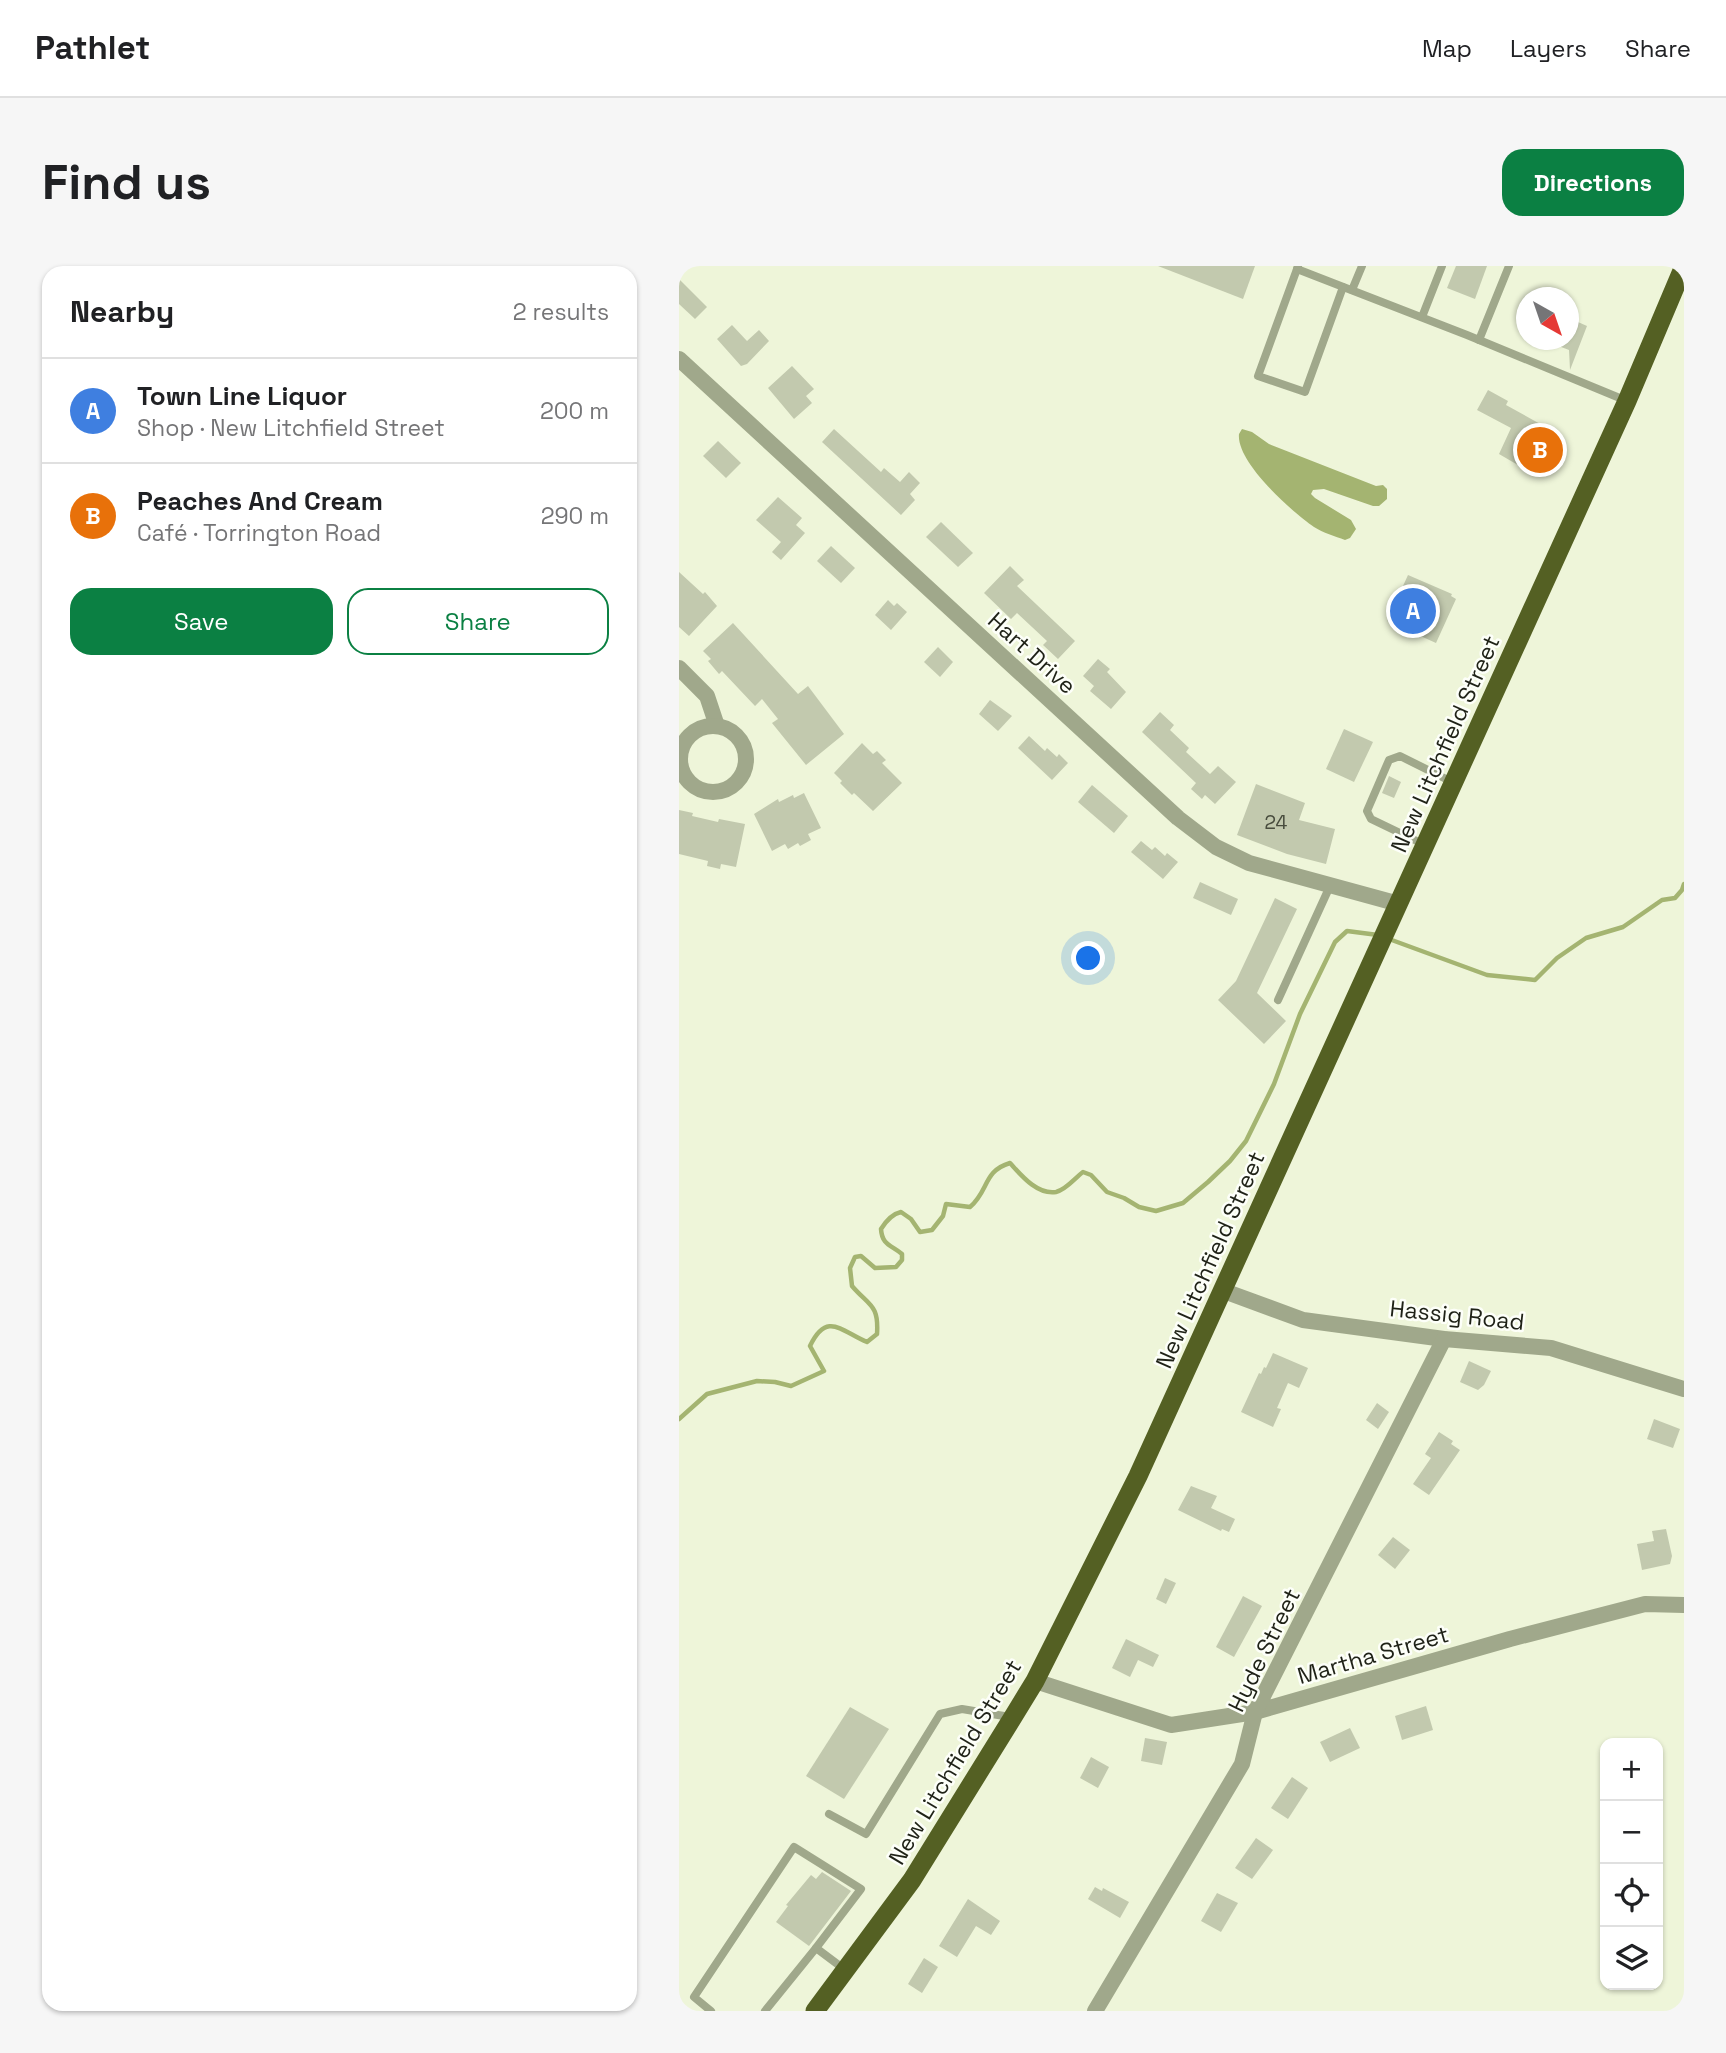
<!DOCTYPE html>
<meta charset="utf-8">
<style>
:root{--surface:#fff;--page:#f6f6f6;--text:#202124;--muted:#757577;--line:#e0e0e0;--accent:#0b8043}
body{margin:0;font-family:"Space Grotesk",sans-serif;background:var(--page);color:var(--text)}
.controls{position:absolute;right:21px;bottom:21px;display:grid;overflow:hidden;border-radius:14px;box-shadow:0 2px 5px #0004}
.controls button{width:63px;height:63px;display:grid;place-items:center;padding:0;border:0;border-bottom:2px solid var(--line);background:var(--surface);color:var(--text);font:35px sans-serif}
.compass{position:absolute;left:837px;top:21px;width:63px;height:63px;border-radius:50%;background:var(--surface);box-shadow:0 2px 5px #0004;rotate:140deg}
.you{position:absolute;left:410px;top:693px;width:24px;height:24px;margin:-18px;border:5px solid #fff;border-radius:50%;background:#1a73e8;box-shadow:0 0 0 10px #1a73e833}
.badge{display:grid;place-items:center;width:46px;height:46px;border-radius:50%;background:var(--accent);color:#fff;font-size:23px;font-weight:700}
.pin{position:absolute;translate:-50% -50%;border:4px solid #fff;box-shadow:0 2px 7px #0006}
.list{margin:0;padding:0;list-style:none}
h2{display:flex;justify-content:space-between;align-items:center;height:91px;margin:0;padding:0 28px;font-size:30px}
h2 small{font-size:23px;font-weight:400;color:var(--muted)}
.list li{display:grid;grid-template-columns:46px 1fr auto;gap:21px;align-items:center;box-sizing:border-box;height:105px;padding:0 28px;border-top:2px solid var(--line)}
.list b{display:block;font-size:26px;white-space:nowrap}
.list p{margin:0;font-size:23px;white-space:nowrap;color:var(--muted)}
.list em{font-size:23px;font-style:normal;color:var(--muted)}
.actions{display:flex;gap:14px;padding:21px 28px}
.actions a{flex:1;padding:16px 0;border:2px solid var(--accent);border-radius:21px;text-align:center;font-size:24px;color:var(--accent)}
.actions .main{background:var(--accent);color:#fff}
.icon{flex:none;width:38px;height:38px;fill:none;stroke:currentColor;stroke-width:2;stroke-linecap:round;stroke-linejoin:round}
.map{position:relative;flex:none;width:1005px;height:1745px;overflow:hidden;border-radius:21px}
header{display:flex;align-items:center;gap:42px;box-sizing:border-box;height:98px;padding:0 35px;background:var(--surface);border-bottom:2px solid var(--line)}
header strong{font-size:33px}
nav{display:flex;gap:38px;margin-inline-start:auto;font-size:24px}
.intro{display:flex;align-items:center;justify-content:space-between;box-sizing:border-box;height:168px;padding:0 42px}
h1{margin:0;font-size:49px}
.button{padding:18px 32px;border-radius:21px;background:var(--accent);color:#fff;font-size:24px;font-weight:700}
main{display:flex;gap:42px;padding:0 42px}
aside{flex:1;background:var(--surface);border-radius:21px;box-shadow:0 2px 5px #0004}
.map>svg:first-child{display:block}
.water{fill:#a4b471}
.lines{fill:none;stroke-linecap:round;stroke-linejoin:round}
.stream{stroke:#a4b471;stroke-width:4.5}
.building{fill:#c2c9ae}
.service{stroke:#a0a88b;stroke-width:8}
.minor{stroke:#a0a88b;stroke-width:16}
.trunk{stroke:#546023;stroke-width:19}
.labels{text-anchor:middle;dominant-baseline:central;stroke-width:5;stroke-linejoin:round;paint-order:stroke}
.number-label{font-size:19px;fill:#484c3d}
.street-label{font-size:23px;fill:#1f2217;stroke:#fdfff9}
</style>
<header>
<strong>Pathlet</strong>
<nav><a>Map</a><a>Layers</a><a>Share</a></nav>
</header>
<div class="intro"><h1>Find us</h1><a class="button">Directions</a></div>
<main>
<aside>
<h2>Nearby<small>2 results</small></h2>
<ul class="list">
<li><span class="badge" style="background:#3f7fe0">A</span><div><b>Town Line Liquor</b><p>Shop · New Litchfield Street</p></div><em>200 m</em></li>
<li><span class="badge" style="background:#e8710a">B</span><div><b>Peaches And Cream</b><p>Café · Torrington Road</p></div><em>290 m</em></li>
</ul>
<div class="actions"><a class="main">Save</a><a>Share</a></div>
</aside>
<div class="map">
<svg width="1005" height="1745" viewBox="0 0 1005 1745">
<rect width="100%" height="100%" fill="#eef5d9"/>
<!-- water -->
<path class="water" d="M 563,163 L 573,166 L 590,178 L 697,220 L 704,219 L 708,223 L 708,233 L 700,240 L 694,240 L 645,223 L 634,224 L 632,228 L 636,232 L 672,254 L 677,263 L 671,272 L 666,274 C 656,270 644,267 635,261 C 613,246 557,196 560,168 Z"/>
<g class="lines">
<!-- stream -->
<g class="stream">
<path d="M 710,673 L 808,709 L 856,714 L 878,692 L 907,672 L 944,661 L 983,634 L 996,632 L 1003,624 L 1005,618"/>
<path d="M 0,1153 L 28,1128 L 78,1115 L 96,1116 L 112,1120 L 145,1105 L 131,1080 C 148,1045 162,1065 188,1076 L 198,1068 C 200,1038 190,1040 173,1020 L 171,1002 L 176,991 L 182,990 L 196,1002 L 217,1001 L 223,994 L 223,988 C 212,979 203,979 202,963 C 207,955 213,948 222,946 L 232,953 L 241,966 L 253,964 L 264,950 L 267,938 L 291,941 C 310,925 304,905 331,897 C 342,909 358,929 377,926 C 387,924 396,912 404,906 L 412,909 L 428,926 L 445,932 L 460,941 L 477,945 L 504,937 L 529,916 L 551,895 L 567,875 L 595,818 L 621,748 L 656,676 L 668,665 L 699,669"/>
</g>
</g>
<!-- building -->
<g class="building">
<path d="M 479,0 L 576,0 L 564,33 Z"/>
<path d="M 777,0 L 808,0 L 796,33 L 768,22 Z"/>
<path d="M 0,13 L 28,41 L 16,53 L 0,38 Z"/>
<path d="M 890,52 L 908,60 L 891,104 L 890,84 L 864,74 L 890,74 Z"/>
<path d="M 53,59 L 68,75 L 80,64 L 90,75 L 68,98 L 62,100 L 38,73 Z"/>
<path d="M 113,100 L 135,123 L 127,130 L 133,137 L 115,153 L 89,122 Z"/>
<path d="M 809,124 L 829,135 L 827,139 L 872,164 L 851,206 L 820,188 L 832,162 L 798,144 Z"/>
<path d="M 155,163 L 202,206 L 205,202 L 221,216 L 230,206 L 241,217 L 231,228 L 236,234 L 222,249 L 143,176 Z"/>
<path d="M 39,175 L 62,197 L 47,212 L 24,190 Z"/>
<path d="M 99,231 L 123,252 L 117,259 L 126,267 L 102,294 L 93,286 L 102,276 L 77,254 Z"/>
<path d="M 262,256 L 294,287 L 279,301 L 247,271 Z"/>
<path d="M 152,280 L 176,302 L 162,317 L 138,295 Z"/>
<path d="M 331,300 L 345,314 L 338,320 L 396,375 L 379,393 L 364,379 L 368,375 L 338,347 L 332,353 L 305,327 Z"/>
<path d="M 0,306 L 24,328 L 26,326 L 38,340 L 10,370 L 0,361 Z"/>
<path d="M 729,309 L 773,328 L 772,330 L 777,333 L 757,377 L 708,355 Z"/>
<path d="M 209,334 L 215,340 L 218,337 L 228,346 L 212,364 L 196,349 Z"/>
<path d="M 54,357 L 119,428 L 129,420 L 165,468 L 127,499 L 93,457 L 99,453 L 83,433 L 76,440 L 43,405 L 40,408 L 29,395 L 32,393 L 24,385 Z"/>
<path d="M 259,381 L 274,396 L 261,411 L 245,396 Z"/>
<path d="M 419,393 L 431,403 L 428,406 L 447,426 L 432,443 L 411,425 L 415,420 L 404,410 Z"/>
<path d="M 311,434 L 333,450 L 319,465 L 300,448 Z"/>
<path d="M 481,446 L 495,459 L 491,464 L 510,482 L 507,486 L 531,508 L 539,500 L 557,516 L 536,538 L 526,529 L 523,533 L 512,523 L 517,517 L 463,466 Z"/>
<path d="M 665,463 L 694,476 L 675,516 L 647,503 Z"/>
<path d="M 350,470 L 366,485 L 368,482 L 378,491 L 380,488 L 389,497 L 373,514 L 339,482 Z"/>
<path d="M 183,477 L 194,488 L 198,485 L 207,494 L 203,497 L 223,517 L 194,545 L 175,527 L 173,529 L 161,517 L 163,515 L 155,507 Z"/>
<path d="M 710,510 L 722,516 L 715,532 L 703,527 Z"/>
<path d="M 577,518 L 626,537 L 620,554 L 656,563 L 647,598 L 608,588 L 558,569 Z"/>
<path d="M 413,519 L 449,550 L 435,567 L 399,536 Z"/>
<path d="M 125,527 L 142,562 L 129,568 L 132,574 L 121,580 L 119,577 L 109,583 L 106,578 L 93,585 L 75,548 L 99,533 L 100,536 L 114,529 L 115,532 Z"/>
<path d="M 0,544 L 14,547 L 13,550 L 39,556 L 40,553 L 66,558 L 57,601 L 42,598 L 41,603 L 28,600 L 29,595 L 0,588 Z"/>
<path d="M 462,575 L 473,584 L 476,581 L 486,590 L 488,587 L 499,596 L 484,613 L 452,586 Z"/>
<path d="M 521,616 L 559,633 L 552,649 L 514,632 Z"/>
<path d="M 596,632 L 618,643 L 578,727 L 607,755 L 585,778 L 539,734 L 557,715 Z"/>
<path d="M 594,1087 L 629,1102 L 620,1122 L 609,1117 L 598,1142 L 602,1143 L 594,1161 L 562,1146 L 580,1107 L 582,1108 L 585,1101 L 587,1102 Z"/>
<path d="M 790,1095 L 812,1105 L 805,1119 L 799,1124 L 781,1116 Z"/>
<path d="M 698,1137 L 710,1146 L 699,1163 L 687,1154 Z"/>
<path d="M 975,1153 L 1001,1163 L 994,1182 L 968,1173 Z"/>
<path d="M 760,1166 L 774,1175 L 772,1178 L 781,1184 L 750,1229 L 734,1218 L 752,1192 L 746,1188 Z"/>
<path d="M 512,1220 L 538,1230 L 532,1242 L 556,1253 L 550,1266 L 543,1263 L 542,1265 L 499,1244 Z"/>
<path d="M 987,1263 L 993,1290 L 991,1298 L 963,1304 L 958,1278 L 975,1275 L 973,1265 Z"/>
<path d="M 714,1271 L 731,1284 L 716,1303 L 699,1289 Z"/>
<path d="M 486,1312 L 497,1317 L 487,1338 L 477,1333 Z"/>
<path d="M 564,1330 L 583,1340 L 555,1391 L 537,1381 Z"/>
<path d="M 447,1373 L 480,1389 L 474,1401 L 459,1394 L 451,1411 L 433,1402 Z"/>
<path d="M 747,1440 L 754,1464 L 723,1474 L 716,1450 Z"/>
<path d="M 171,1441 L 210,1463 L 165,1533 L 127,1510 Z"/>
<path d="M 671,1462 L 681,1482 L 651,1496 L 641,1476 Z"/>
<path d="M 466,1472 L 488,1476 L 483,1499 L 462,1495 Z"/>
<path d="M 412,1491 L 430,1501 L 419,1522 L 401,1512 Z"/>
<path d="M 613,1511 L 629,1522 L 609,1553 L 592,1542 Z"/>
<path d="M 577,1572 L 594,1584 L 573,1613 L 556,1602 Z"/>
<path d="M 143,1606 L 172,1625 L 130,1680 L 97,1656 L 109,1640 L 107,1639 L 132,1609 L 137,1613 Z"/>
<path d="M 416,1621 L 423,1625 L 424,1622 L 450,1636 L 441,1652 L 409,1633 Z"/>
<path d="M 538,1627 L 559,1637 L 542,1666 L 522,1655 Z"/>
<path d="M 289,1633 L 321,1655 L 312,1669 L 297,1660 L 278,1691 L 260,1680 Z"/>
<path d="M 245,1692 L 259,1701 L 243,1727 L 229,1718 Z"/>
</g>
<g class="lines">
<!-- service -->
<g class="service">
<path d="M 619,0 L 618,3 L 788,69 L 948,135"/>
<path d="M 618,3 L 579,110 L 626,126 L 664,21"/>
<path d="M 673,24 L 683,0"/>
<path d="M 743,51 L 763,0"/>
<path d="M 800,74 L 830,0"/>
<path d="M 746,579 L 692,553 L 688,545 L 710,494 L 721,490 L 775,517"/>
<path d="M 599,734 L 651,620"/>
<path d="M 150,1548 L 187,1568 L 261,1448 L 283,1443 L 331,1451"/>
<path d="M 32,1745 L 15,1731 L 115,1581 L 182,1623 L 137,1682 L 165,1703"/>
<path d="M 86,1745 L 137,1682"/>
</g>
<!-- minor -->
<g class="minor">
<path d="M 0,93 L 499,552 L 537,581 L 570,597 L 720,638"/>
<path d="M 0,402 L 28,430 L 38,460"/>
<circle cx="34" cy="493" r="33"/>
<path d="M 545,1025 L 624,1054 L 765,1073 L 872,1082 L 1005,1123"/>
<path d="M 356,1415 L 492,1459 L 576,1446 L 831,1373 L 966,1338 L 1005,1339"/>
<path d="M 416,1745 L 563,1498 L 576,1446 L 765,1073"/>
</g>
<!-- trunk -->
<path class="trunk" d="M 136,1745 L 233,1614 L 334,1451 L 356,1415 L 459,1210 L 948,135 L 1005,0"/>
</g>
<g class="labels">
<!-- number labels -->
<g class="number-label">
<text x="597" y="556">24</text>
</g>
<!-- street labels -->
<g class="street-label">
<text transform="translate(353 387) rotate(42)">Hart Drive</text>
<text transform="translate(766 478) rotate(-66)">New Litchfield Street</text>
<text transform="translate(531 994) rotate(-66)">New Litchfield Street</text>
<text transform="translate(778 1049) rotate(6)">Hassig Road</text>
<text transform="translate(585 1384) rotate(-64)">Hyde Street</text>
<text transform="translate(694 1389) rotate(-16)">Martha Street</text>
<text transform="translate(276 1496) rotate(-59)">New Litchfield Street</text>
</g>
</g>
</svg>
<div class="controls">
<button>+</button>
<button>−</button>
<button><svg class="icon" aria-label="locate" viewBox="0 0 24 24"><circle cx="12" cy="12" r="6"/><path d="M12 2v4M12 18v4M2 12h4M18 12h4"/></svg></button>
<button><svg class="icon" aria-label="layers" viewBox="0 0 24 24"><path d="M12 4l9 5-9 5-9-5zM3 14l9 5 9-5"/></svg></button>
</div>
<svg class="compass" viewBox="-18 -18 36 36"><path d="M0-13l5 13h-10z" fill="#e53935"/><path d="M0 13l5-13h-10z" fill="#757577"/></svg>
<div class="you"></div>
<div class="pin badge" style="left:734px;top:345px;background:#3f7fe0">A</div>
<div class="pin badge" style="left:861px;top:184px;background:#e8710a">B</div>
</div>
</main>
